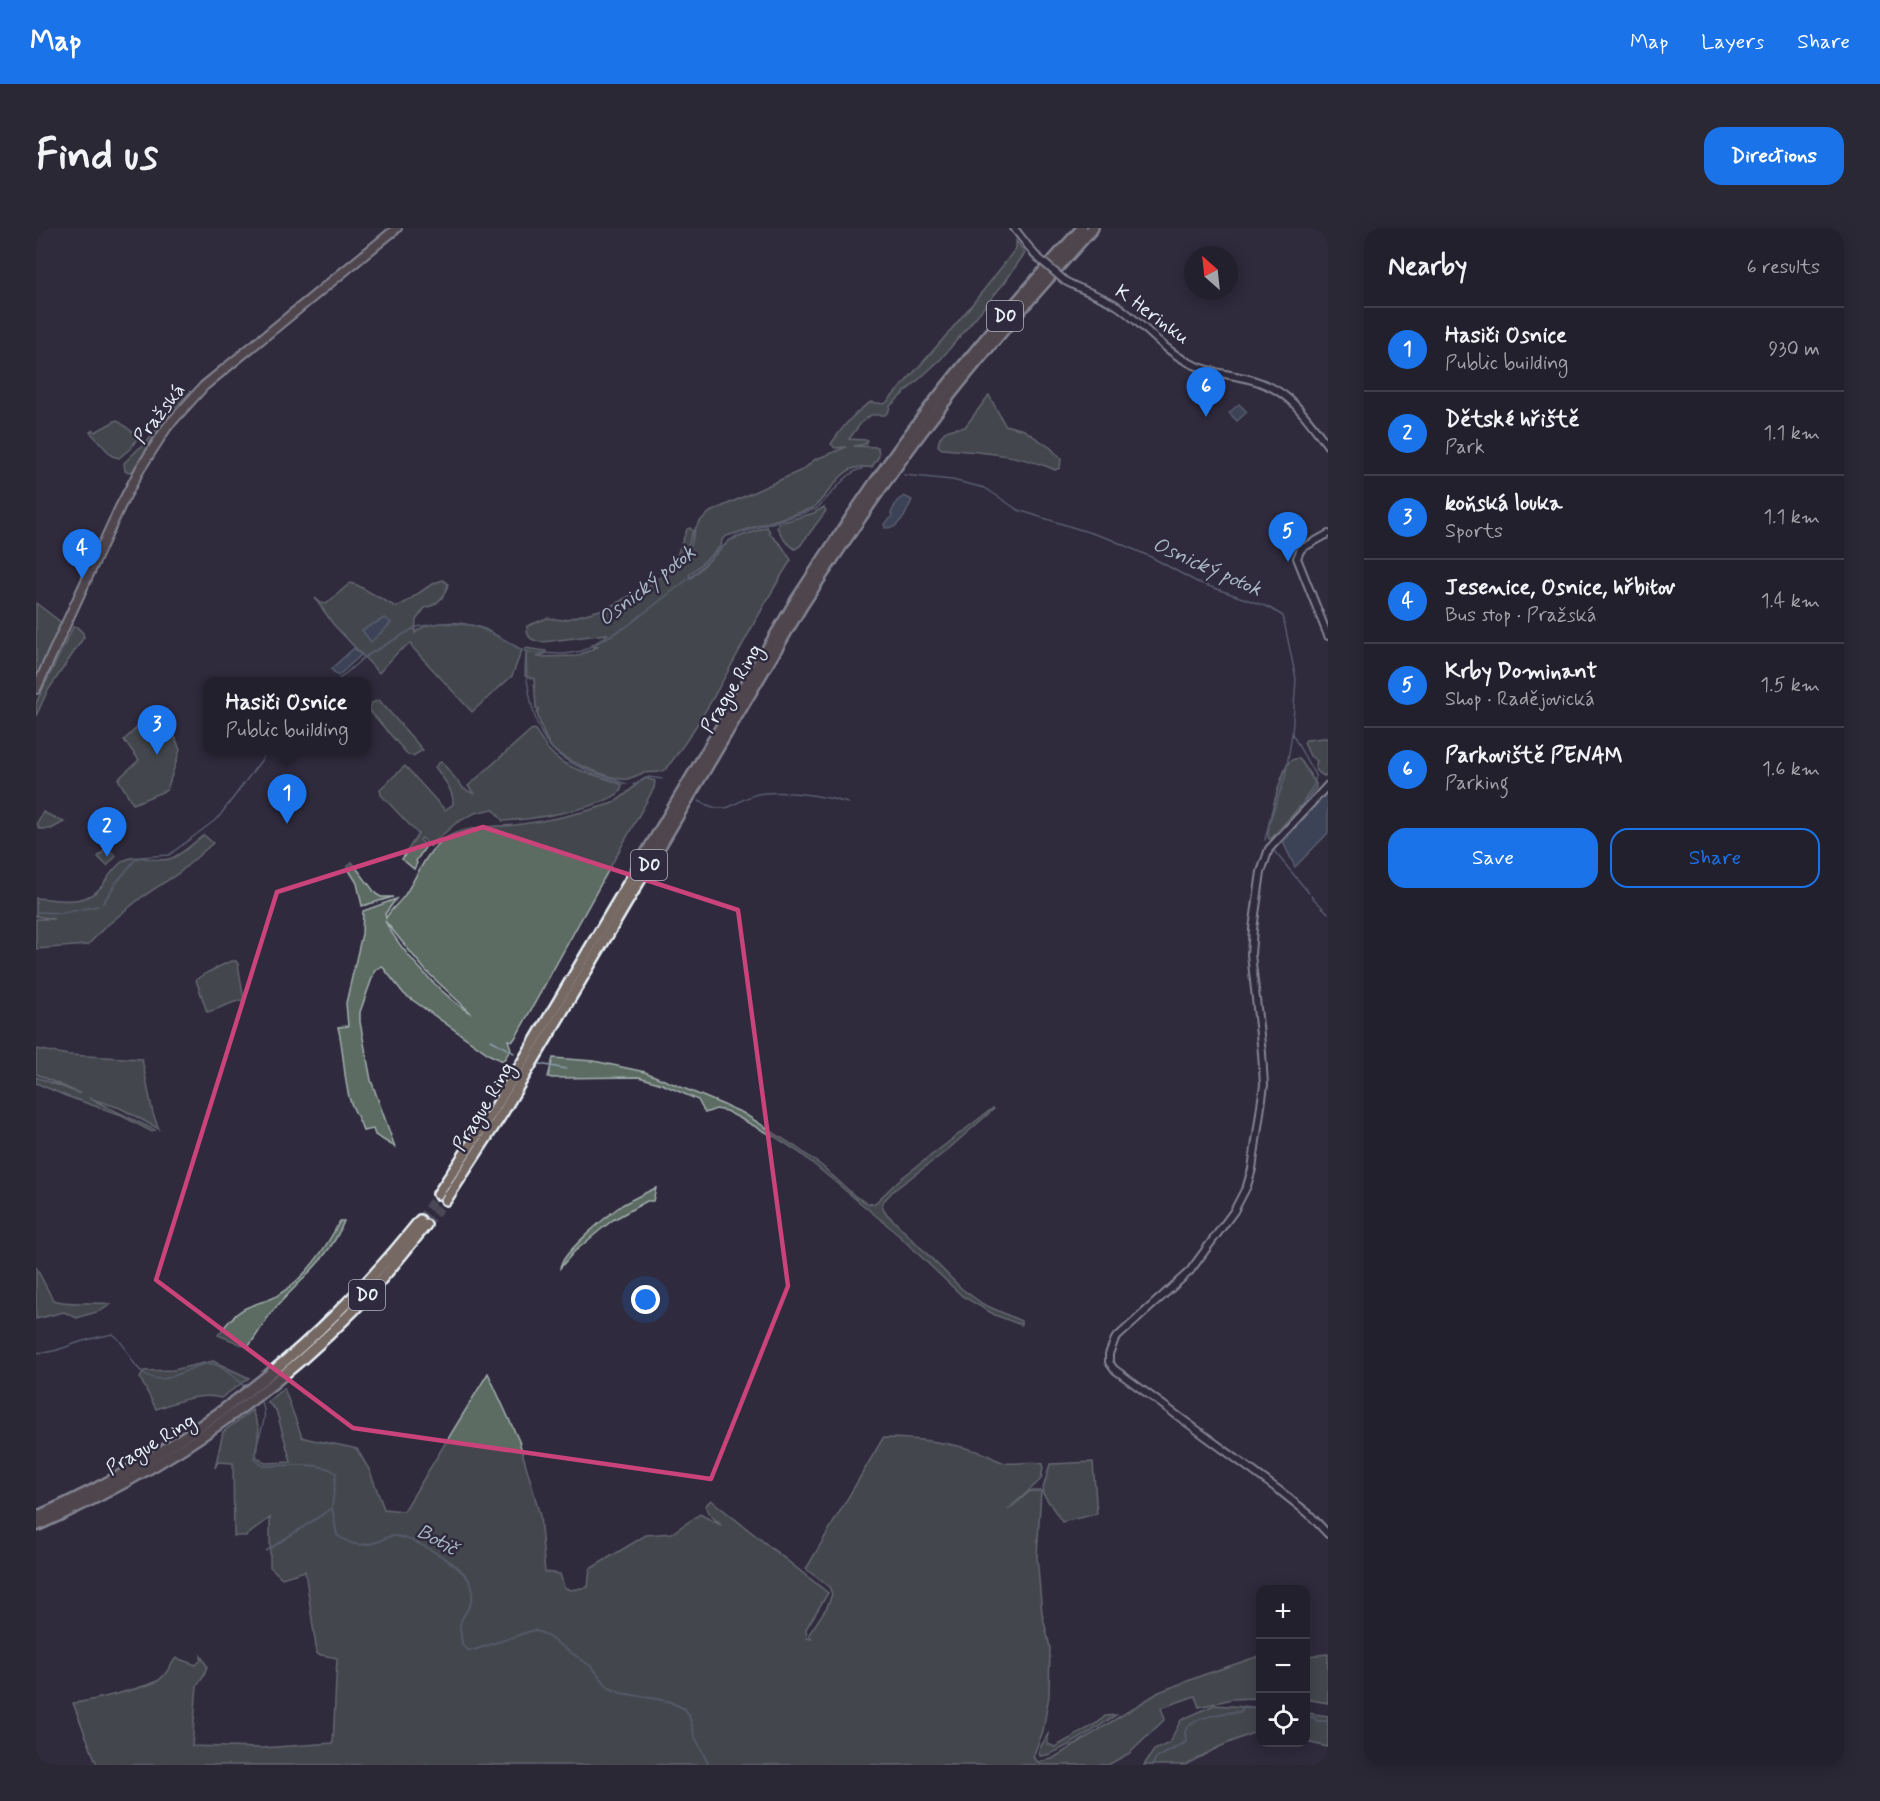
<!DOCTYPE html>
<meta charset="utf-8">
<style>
:root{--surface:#23202e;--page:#2b2836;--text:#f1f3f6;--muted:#a3a3aa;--line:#403e4a;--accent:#1a73e8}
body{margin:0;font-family:Mynerve,sans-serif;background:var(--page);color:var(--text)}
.controls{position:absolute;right:18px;bottom:18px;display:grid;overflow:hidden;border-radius:12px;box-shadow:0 3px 15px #0003}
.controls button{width:54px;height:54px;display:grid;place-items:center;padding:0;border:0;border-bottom:2px solid var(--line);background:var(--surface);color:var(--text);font:30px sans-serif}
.compass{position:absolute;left:1148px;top:18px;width:54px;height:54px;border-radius:50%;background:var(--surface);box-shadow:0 3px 15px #0003;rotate:333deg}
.you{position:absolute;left:610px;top:1072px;width:21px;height:21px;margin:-15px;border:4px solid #fff;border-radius:50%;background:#1a73e8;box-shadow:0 0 0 9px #1a73e833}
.badge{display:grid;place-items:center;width:39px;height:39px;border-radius:50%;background:var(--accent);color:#fff;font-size:20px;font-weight:700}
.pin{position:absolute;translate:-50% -50px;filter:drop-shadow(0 2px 3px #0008)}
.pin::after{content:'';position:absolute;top:32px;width:21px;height:18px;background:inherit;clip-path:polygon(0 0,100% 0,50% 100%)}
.popup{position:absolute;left:167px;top:449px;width:168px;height:78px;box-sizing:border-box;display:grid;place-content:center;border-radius:12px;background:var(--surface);filter:drop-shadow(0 2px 4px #0005);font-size:20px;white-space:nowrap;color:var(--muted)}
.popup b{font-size:22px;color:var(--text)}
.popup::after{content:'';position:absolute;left:50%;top:100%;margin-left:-12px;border:12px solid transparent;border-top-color:var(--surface)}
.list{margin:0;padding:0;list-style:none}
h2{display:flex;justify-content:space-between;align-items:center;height:78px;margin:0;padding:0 24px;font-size:26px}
h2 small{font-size:20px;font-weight:400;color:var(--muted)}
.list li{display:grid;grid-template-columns:39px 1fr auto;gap:18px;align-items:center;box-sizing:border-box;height:84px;padding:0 24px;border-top:2px solid var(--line)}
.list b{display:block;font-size:22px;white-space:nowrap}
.list p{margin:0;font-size:20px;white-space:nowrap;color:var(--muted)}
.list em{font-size:20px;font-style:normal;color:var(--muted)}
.actions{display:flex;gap:12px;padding:18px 24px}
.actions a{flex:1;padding:14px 0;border:2px solid var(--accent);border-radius:18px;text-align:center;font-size:21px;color:var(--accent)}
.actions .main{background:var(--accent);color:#fff}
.icon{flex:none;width:33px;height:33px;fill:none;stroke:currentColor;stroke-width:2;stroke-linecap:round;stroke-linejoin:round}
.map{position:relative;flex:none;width:1292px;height:1537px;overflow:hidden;border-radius:18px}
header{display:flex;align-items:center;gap:36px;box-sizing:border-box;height:84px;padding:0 30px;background:var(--accent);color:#fff}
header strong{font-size:28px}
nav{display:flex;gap:33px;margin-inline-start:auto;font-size:21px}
.intro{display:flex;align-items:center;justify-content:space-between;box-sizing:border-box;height:144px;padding:0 36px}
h1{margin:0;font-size:42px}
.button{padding:15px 27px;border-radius:18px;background:var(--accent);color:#fff;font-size:21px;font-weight:700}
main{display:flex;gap:36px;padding:0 36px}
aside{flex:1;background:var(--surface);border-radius:18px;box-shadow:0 3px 15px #0003}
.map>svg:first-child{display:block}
.green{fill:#5c6c63;stroke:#a2aeae;stroke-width:1.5;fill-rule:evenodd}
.water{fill:#4d6278;stroke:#8b9bab;stroke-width:1.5}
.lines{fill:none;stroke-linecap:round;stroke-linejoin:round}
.stream{stroke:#8b9bab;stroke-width:1.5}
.highway-tunnel{stroke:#4b4859;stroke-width:9;stroke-dasharray:9 4.5;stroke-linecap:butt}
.minor-casing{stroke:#e8f1f8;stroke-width:10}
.major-casing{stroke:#e8f1f8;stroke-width:12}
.highway-casing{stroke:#e8f1f8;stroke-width:14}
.minor{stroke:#2f2a3d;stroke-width:6}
.major{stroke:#766964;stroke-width:8}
.highway{stroke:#766964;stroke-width:9}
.minor-bridge-casing{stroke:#e8f1f8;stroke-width:10;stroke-linecap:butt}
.minor-bridge{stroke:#2f2a3d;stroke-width:6}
.marked{fill:none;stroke:#ca437a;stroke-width:4.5;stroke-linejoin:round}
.labels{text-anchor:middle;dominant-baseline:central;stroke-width:5;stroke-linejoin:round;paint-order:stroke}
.shield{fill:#2f2a3d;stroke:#b0b5c0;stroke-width:1.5}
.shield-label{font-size:18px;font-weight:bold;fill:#e8f1f8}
.street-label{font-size:20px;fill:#e8f1f8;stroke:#2f2a3d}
.water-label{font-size:21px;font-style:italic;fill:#aab8c5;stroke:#2f2a3d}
</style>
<header>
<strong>Map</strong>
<nav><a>Map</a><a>Layers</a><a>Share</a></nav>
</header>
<div class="intro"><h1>Find us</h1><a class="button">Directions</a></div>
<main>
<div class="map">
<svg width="1292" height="1537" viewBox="0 0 1292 1537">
<rect width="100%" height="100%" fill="#2f2a3d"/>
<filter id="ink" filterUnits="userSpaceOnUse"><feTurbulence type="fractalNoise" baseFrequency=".0167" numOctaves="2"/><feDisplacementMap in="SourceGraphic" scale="12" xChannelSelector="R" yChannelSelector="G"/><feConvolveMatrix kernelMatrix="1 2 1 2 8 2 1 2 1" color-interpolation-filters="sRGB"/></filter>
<g filter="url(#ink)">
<!-- green -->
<g class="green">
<path d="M 980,13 L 989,25 L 969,54 L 905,131 L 854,178 L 853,183 L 849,187 L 835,187 L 825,195 L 813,211 L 831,212 L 830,216 L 818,218 L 842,219 L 843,228 L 836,239 C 829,240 823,238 816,241 C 802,246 790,270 777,280 L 691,308 L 686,312 L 685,318 L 653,347 L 655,350 L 694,312 L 731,299 L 734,304 L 733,305 L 746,318 L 755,332 C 711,401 680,477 630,541 C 622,547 617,543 608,545 C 602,546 597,550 591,551 C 577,553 524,531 515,519 C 508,510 504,496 501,485 L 503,481 L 500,480 L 498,451 L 489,448 L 490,420 L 510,423 L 509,426 L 501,429 L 541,428 L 563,418 L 558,419 L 556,417 L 568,410 L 571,406 L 507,414 C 496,413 490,410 491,398 L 511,390 L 527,392 L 564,382 L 575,378 L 608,360 L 626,348 L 637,338 L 651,301 L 654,300 L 657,303 L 648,331 L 652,329 L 659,301 L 663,294 L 674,284 L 768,241 L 778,232 L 810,219 L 799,220 L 795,216 C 806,200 818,184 835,174 L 848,176 L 851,174 C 897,124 940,74 980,20 Z"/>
<path d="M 154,164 L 154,168 L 127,199 L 99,242 L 94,244 L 89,243 L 88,235 L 103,220 L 109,217 L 130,187 Z"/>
<path d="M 953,167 L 969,197 L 988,202 L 1015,220 L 1025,231 L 1024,240 L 1019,242 C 984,226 943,224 906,221 L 902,218 C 904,201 914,201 929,199 Z"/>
<path d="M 81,192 L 98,205 L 105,205 L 95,220 L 83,230 L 76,228 L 54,204 L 57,202 L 59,204 Z"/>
<path d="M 788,279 L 790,283 L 764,318 L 759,321 L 749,313 L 741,300 L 743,295 L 778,285 Z"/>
<path d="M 407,352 L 412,356 C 409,369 402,377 389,380 L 380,392 L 379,405 C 384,400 390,397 399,396 C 432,389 459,406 486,422 L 476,448 L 436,484 L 375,418 L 375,415 L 362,424 L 343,445 L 297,396 L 279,370 L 285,375 L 290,376 L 314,355 L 321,357 L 360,379 C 377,373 389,356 407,352 Z"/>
<path d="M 0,375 L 26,395 L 0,448 Z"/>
<path d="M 37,399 L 41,399 L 47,405 L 48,409 L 11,464 L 0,488 L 0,475 Z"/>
<path d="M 343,472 L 387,522 L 377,528 L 372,527 L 333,482 L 336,475 Z"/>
<path d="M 119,482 L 138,506 L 144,522 L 131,562 L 97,576 L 82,551 L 103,532 L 88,512 Z"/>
<path d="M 499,501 C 520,544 545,540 585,556 L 586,557 L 584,564 C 564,581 493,592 467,593 L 457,581 L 439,585 L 420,595 L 394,618 L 386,610 L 384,612 L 390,618 L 380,633 L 381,635 L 378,641 L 366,631 L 382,606 L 345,567 L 344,561 L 369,538 L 409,582 L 417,576 C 418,563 407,550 399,539 L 405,533 L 428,561 L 439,566 L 432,558 L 495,502 Z"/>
<path d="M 1287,510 L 1292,510 L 1292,545 L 1288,548 L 1280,543 L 1279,538 L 1281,533 L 1274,528 L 1268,515 L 1270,512 Z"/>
<path d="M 1262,530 L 1266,534 L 1280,556 L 1280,560 L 1236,610 L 1233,611 C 1228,602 1246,544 1253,534 C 1256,531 1258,531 1262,530 Z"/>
<path d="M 610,550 L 619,553 L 618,560 L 481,807 L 477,813 L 472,812 L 475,821 L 467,833 L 454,827 L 368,766 L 346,738 L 339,742 L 324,784 L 324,794 L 335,852 L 359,919 L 339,907 L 337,901 L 327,903 C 324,891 316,881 313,869 C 307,845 308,822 302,799 L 312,798 L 310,775 L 326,706 L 327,683 L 360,671 L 349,686 L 350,690 C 355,680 365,674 370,665 C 383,645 392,618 415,607 C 433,598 459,599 479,597 C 511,593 543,586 574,576 C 589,571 597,556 610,550 ZM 349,693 L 390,743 L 435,785 C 407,769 363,721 349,693 Z"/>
<path d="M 7,584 L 28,594 L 15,601 L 3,601 L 1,595 Z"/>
<path d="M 168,607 L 177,615 L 143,645 L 106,669 L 68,700 L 52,717 L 0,721 L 0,691 L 18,691 L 0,688 L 0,670 C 24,671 48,679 66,658 C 72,649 78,639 87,633 C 103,624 117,635 133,631 C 145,628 158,614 168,607 Z"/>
<path d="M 71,620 L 80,628 L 71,638 L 62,629 Z"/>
<path d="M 316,634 L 340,666 L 345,669 L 357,669 L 326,678 L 321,655 L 311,639 Z"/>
<path d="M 196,733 L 200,733 L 202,736 L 208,772 C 196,773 184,781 171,784 L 160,752 C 165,747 188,736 196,733 Z"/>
<path d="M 0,821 L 33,827 L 106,831 L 117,886 L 123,901 L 84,880 L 53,870 L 119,902 L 116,904 L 82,886 L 30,868 L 0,855 L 0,849 L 45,866 L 0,846 Z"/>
<path d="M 517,830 L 558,833 L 609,844 L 707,885 L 760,919 L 786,938 L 820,969 L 833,976 L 839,975 L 863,952 L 957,880 L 958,881 L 909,924 L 857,963 L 846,975 L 848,983 L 926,1061 L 947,1076 L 985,1093 L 985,1097 L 959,1087 L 926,1068 L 856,1001 L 764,925 L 741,910 L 690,883 L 680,881 L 669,885 L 662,872 L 626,856 L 603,849 L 516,850 L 512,849 Z"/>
<path d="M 620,960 L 617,973 L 611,973 L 577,992 L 563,1003 L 538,1024 L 524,1040 C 525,1026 573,986 586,977 C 597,971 608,965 620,960 Z"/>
<path d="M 304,993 L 308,993 C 294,1031 261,1054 236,1084 C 227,1095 221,1108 212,1119 L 182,1107 C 190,1097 199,1084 212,1079 C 222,1074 233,1073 242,1067 C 270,1050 289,1021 304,993 Z"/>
<path d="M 0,1039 L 17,1072 C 36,1078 56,1073 75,1076 C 63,1086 56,1084 41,1090 L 28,1084 L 0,1091 Z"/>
<path d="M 177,1133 L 213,1150 L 185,1170 C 164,1164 140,1174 120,1181 L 104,1150 L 108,1143 L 137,1142 Z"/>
<path d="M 452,1145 L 483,1213 L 498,1265 L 504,1288 L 509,1344 L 524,1346 L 528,1359 L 534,1362 L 552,1359 L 554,1341 L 610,1307 L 636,1305 L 664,1286 L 685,1297 L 673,1286 L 669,1278 L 675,1272 L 792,1365 L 770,1401 L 771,1410 L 775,1411 L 773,1406 L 791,1379 L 796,1366 L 793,1359 L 770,1341 L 847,1210 C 879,1210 913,1214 944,1224 C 953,1227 961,1233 970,1235 C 983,1237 996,1231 1007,1236 C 1007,1240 1006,1247 1005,1251 C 1004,1253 977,1277 972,1282 L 994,1263 L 1005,1263 L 1001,1328 L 1006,1385 L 1014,1419 L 1013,1468 L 1007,1503 L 997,1529 L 1002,1534 L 1016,1531 L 1123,1464 L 1167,1447 L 1223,1428 L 1224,1470 L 1196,1471 L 1163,1479 L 1159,1468 L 1125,1480 L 1129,1491 L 1094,1525 L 1072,1537 L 61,1537 L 37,1475 C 51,1474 112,1459 123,1452 C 131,1446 134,1437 140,1430 L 160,1437 L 165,1432 L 165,1428 L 171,1438 L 168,1448 L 161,1458 L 156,1518 L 225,1520 L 297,1515 L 301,1430 L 281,1426 L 269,1343 L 246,1350 L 234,1339 L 234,1290 L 210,1308 L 198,1308 L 197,1235 L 182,1234 L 179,1240 L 187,1204 L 216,1182 L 223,1200 L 220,1228 L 229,1235 L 255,1234 L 240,1182 L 231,1174 L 248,1160 L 266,1209 C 282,1215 302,1215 321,1221 L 334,1243 L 348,1281 L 368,1283 Z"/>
<path d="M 1057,1234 L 1061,1286 L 1026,1294 L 1006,1264 L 1014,1236 Z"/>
<path d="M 1292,1426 L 1292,1475 L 1270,1471 L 1270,1428 Z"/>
<path d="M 1178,1477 L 1224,1480 L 1224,1505 L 1219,1504 L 1183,1519 L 1149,1537 L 1108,1537 L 1118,1522 L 1133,1515 L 1145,1492 Z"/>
<path d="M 1270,1485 L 1292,1488 L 1292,1519 L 1270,1514 Z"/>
<path d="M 1080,1487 C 1066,1497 1018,1529 1004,1528 L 1003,1522 L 1012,1506 L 1012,1516 L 1019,1519 L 1063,1494 L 1069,1488 Z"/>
</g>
<!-- water -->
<g class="water">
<path d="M 1203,176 L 1211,184 L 1201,193 L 1193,185 Z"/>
<path d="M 868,268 L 876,272 L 868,289 L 858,299 L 849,300 L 848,296 L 856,289 L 855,285 L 861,273 Z"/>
<path d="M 349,390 L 355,395 L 335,414 L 326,402 Z"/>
<path d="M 318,420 L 325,427 L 302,448 L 295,441 Z"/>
<path d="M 1292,563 L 1292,605 L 1259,639 L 1247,614 Z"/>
</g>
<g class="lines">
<!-- stream -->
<g class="stream">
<path d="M 868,247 L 916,252 L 949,260 L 982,282 L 1074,311 L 1115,329 L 1161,354 L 1232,379 L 1247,388 L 1260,451 L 1256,506 L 1249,550 L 1233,595 L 1229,612"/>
<path d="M 684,321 L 702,306 L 780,281 C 794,270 810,243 826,241"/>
<path d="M 488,423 L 497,425 L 529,426 L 546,423 L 590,399 L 652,351 L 683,322"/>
<path d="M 490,424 L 491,450"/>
<path d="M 491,452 C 503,529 522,533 591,556"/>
<path d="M 300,454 L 327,430 L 380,399 L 405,395 L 436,397 L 449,401 L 486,422"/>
<path d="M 1256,506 L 1279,547 C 1281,559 1271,563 1268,573"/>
<path d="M 597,557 L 613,549 L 626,551"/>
<path d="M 663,573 C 698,592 697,568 728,565 C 756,563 785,567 812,575"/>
<path d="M 1238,623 L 1273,665"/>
<path d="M 1275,668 L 1292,685"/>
<path d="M 67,675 L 80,655 L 99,632 L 104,629 L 133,627 L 182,590 L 227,530 L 226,522"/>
<path d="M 0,684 L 26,685 L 62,678"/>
<path d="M 455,812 L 478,825"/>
<path d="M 504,836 L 530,841"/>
<path d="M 0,1124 C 16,1127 33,1117 47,1113 C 57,1110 67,1108 77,1106 C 93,1118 93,1136 109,1146 C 134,1163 158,1129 181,1137 C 192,1142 202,1153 211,1161"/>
<path d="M 223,1172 C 238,1188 217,1212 219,1231 L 227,1238 C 246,1238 286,1233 300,1245 L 296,1279 L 301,1307 C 315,1318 327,1319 344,1313 C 348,1311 352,1308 357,1308 C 376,1308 432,1339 436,1359 C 439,1381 425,1384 424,1398 C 424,1404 426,1411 426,1417 L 432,1422 L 438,1422 L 498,1402 L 508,1406 L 556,1439 L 573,1460 L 585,1465 L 632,1473 L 649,1481 L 653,1487 L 659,1509 L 673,1537"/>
<path d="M 230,1323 L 295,1281"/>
<path d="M 1270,1490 L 1278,1489 L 1281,1493 L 1292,1493"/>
<path d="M 1117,1537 L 1119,1531 L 1150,1514 C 1150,1510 1149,1507 1149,1504 C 1153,1489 1192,1484 1204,1484 L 1208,1478 L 1224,1480"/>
</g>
<!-- highway-tunnel -->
<g class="highway-tunnel">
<path d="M 384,992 L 402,966"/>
<path d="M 390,997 L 410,972"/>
</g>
<!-- minor casing -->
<g class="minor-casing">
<g id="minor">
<path d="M 978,0 L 999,27"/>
<path d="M 1029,53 C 1047,63 1067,68 1083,79 C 1107,96 1126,121 1152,134 C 1169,143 1190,146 1209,150 C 1253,160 1267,185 1292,218"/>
<path d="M 1292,306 L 1265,321 L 1261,330 L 1292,408"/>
<path d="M 1292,557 L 1233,621 L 1225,644 L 1217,701 L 1215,726 L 1226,825 L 1228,857 L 1216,941 L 1211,958 L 1198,983 L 1154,1043 L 1079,1111 L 1073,1126 L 1073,1134 L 1078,1141 L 1244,1263 L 1273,1286 L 1292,1306"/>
</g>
</g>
<!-- major casing -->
<g class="major-casing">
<path id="major" d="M 0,461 L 84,279 L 104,241 L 131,199 L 168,158 L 361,0"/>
</g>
<!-- highway casing -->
<g class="highway-casing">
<g id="highway">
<path d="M 402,966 L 459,880 L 760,372 C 800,311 840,250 884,192 C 935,125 990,62 1046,0"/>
<path d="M 410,972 L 466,886 L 766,378 C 809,312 853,246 901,184 C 950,120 1004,60 1057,0"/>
<path d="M 0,1289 C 154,1221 279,1124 384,992"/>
<path d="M 0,1298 C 119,1246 228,1174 319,1081 C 344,1054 367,1026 390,997"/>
</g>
</g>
<!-- minor -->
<use href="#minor" class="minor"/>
<!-- major -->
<use href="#major" class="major"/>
<!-- highway -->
<use href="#highway" class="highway"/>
<!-- minor-bridge casing -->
<g class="minor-bridge-casing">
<path id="minor-bridge" d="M 999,27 L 1029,53"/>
</g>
<!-- minor-bridge -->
<use href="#minor-bridge" class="minor-bridge"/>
</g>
</g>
<!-- marked area -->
<path d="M0 0H1292V1537H0ZM 447,599 L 702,682 L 752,1058 L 675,1251 L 317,1200 L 120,1052 L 241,664 Z" fill="#2f2a3d" fill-opacity=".55" fill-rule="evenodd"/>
<path class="marked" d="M 447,599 L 702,682 L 752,1058 L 675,1251 L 317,1200 L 120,1052 L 241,664 Z"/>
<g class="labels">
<!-- shield labels -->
<g class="shield">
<rect x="951" y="73" width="36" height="30" rx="4.5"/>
<rect x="595" y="622" width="36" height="30" rx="4.5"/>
<rect x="313" y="1052" width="36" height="30" rx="4.5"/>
</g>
<g class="shield-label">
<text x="969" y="88">D0</text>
<text x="613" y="637">D0</text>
<text x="331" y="1067">D0</text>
</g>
<!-- street labels -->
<g class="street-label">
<text transform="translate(1116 87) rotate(36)">K Herinku</text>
<text transform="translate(124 186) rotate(-52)">Pražská</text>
<text transform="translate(696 461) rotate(-59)">Prague Ring</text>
<text transform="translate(448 879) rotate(-59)">Prague Ring</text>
<text transform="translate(115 1217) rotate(-31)">Prague Ring</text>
</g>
<!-- water labels -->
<g class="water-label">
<text transform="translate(1171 339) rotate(24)">Osnický potok</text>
<text transform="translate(611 358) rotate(-38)">Osnický potok</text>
<text transform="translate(401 1312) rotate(28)">Botič</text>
</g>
</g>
</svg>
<div class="controls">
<button>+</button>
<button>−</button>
<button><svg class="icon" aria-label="locate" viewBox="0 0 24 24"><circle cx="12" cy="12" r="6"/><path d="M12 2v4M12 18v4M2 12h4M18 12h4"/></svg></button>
</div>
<svg class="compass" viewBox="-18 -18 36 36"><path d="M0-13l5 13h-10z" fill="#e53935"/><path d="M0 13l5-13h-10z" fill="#a3a3aa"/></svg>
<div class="you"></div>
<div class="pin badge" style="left:251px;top:596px">1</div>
<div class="popup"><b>Hasiči Osnice</b>Public building</div>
<div class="pin badge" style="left:71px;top:629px">2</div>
<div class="pin badge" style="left:121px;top:527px">3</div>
<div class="pin badge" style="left:46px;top:351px">4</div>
<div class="pin badge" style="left:1252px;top:334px">5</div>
<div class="pin badge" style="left:1170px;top:189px">6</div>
</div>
<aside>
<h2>Nearby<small>6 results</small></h2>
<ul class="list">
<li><span class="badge">1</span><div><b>Hasiči Osnice</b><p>Public building</p></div><em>930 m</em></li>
<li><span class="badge">2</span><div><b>Dětské hřiště</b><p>Park</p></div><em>1.1 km</em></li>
<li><span class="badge">3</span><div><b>koňská louka</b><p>Sports</p></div><em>1.1 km</em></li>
<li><span class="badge">4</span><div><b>Jesenice, Osnice, hřbitov</b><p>Bus stop · Pražská</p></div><em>1.4 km</em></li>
<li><span class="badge">5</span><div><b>Krby Dominant</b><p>Shop · Radějovická</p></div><em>1.5 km</em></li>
<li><span class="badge">6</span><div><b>Parkoviště PENAM</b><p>Parking</p></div><em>1.6 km</em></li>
</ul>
<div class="actions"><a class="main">Save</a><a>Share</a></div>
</aside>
</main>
